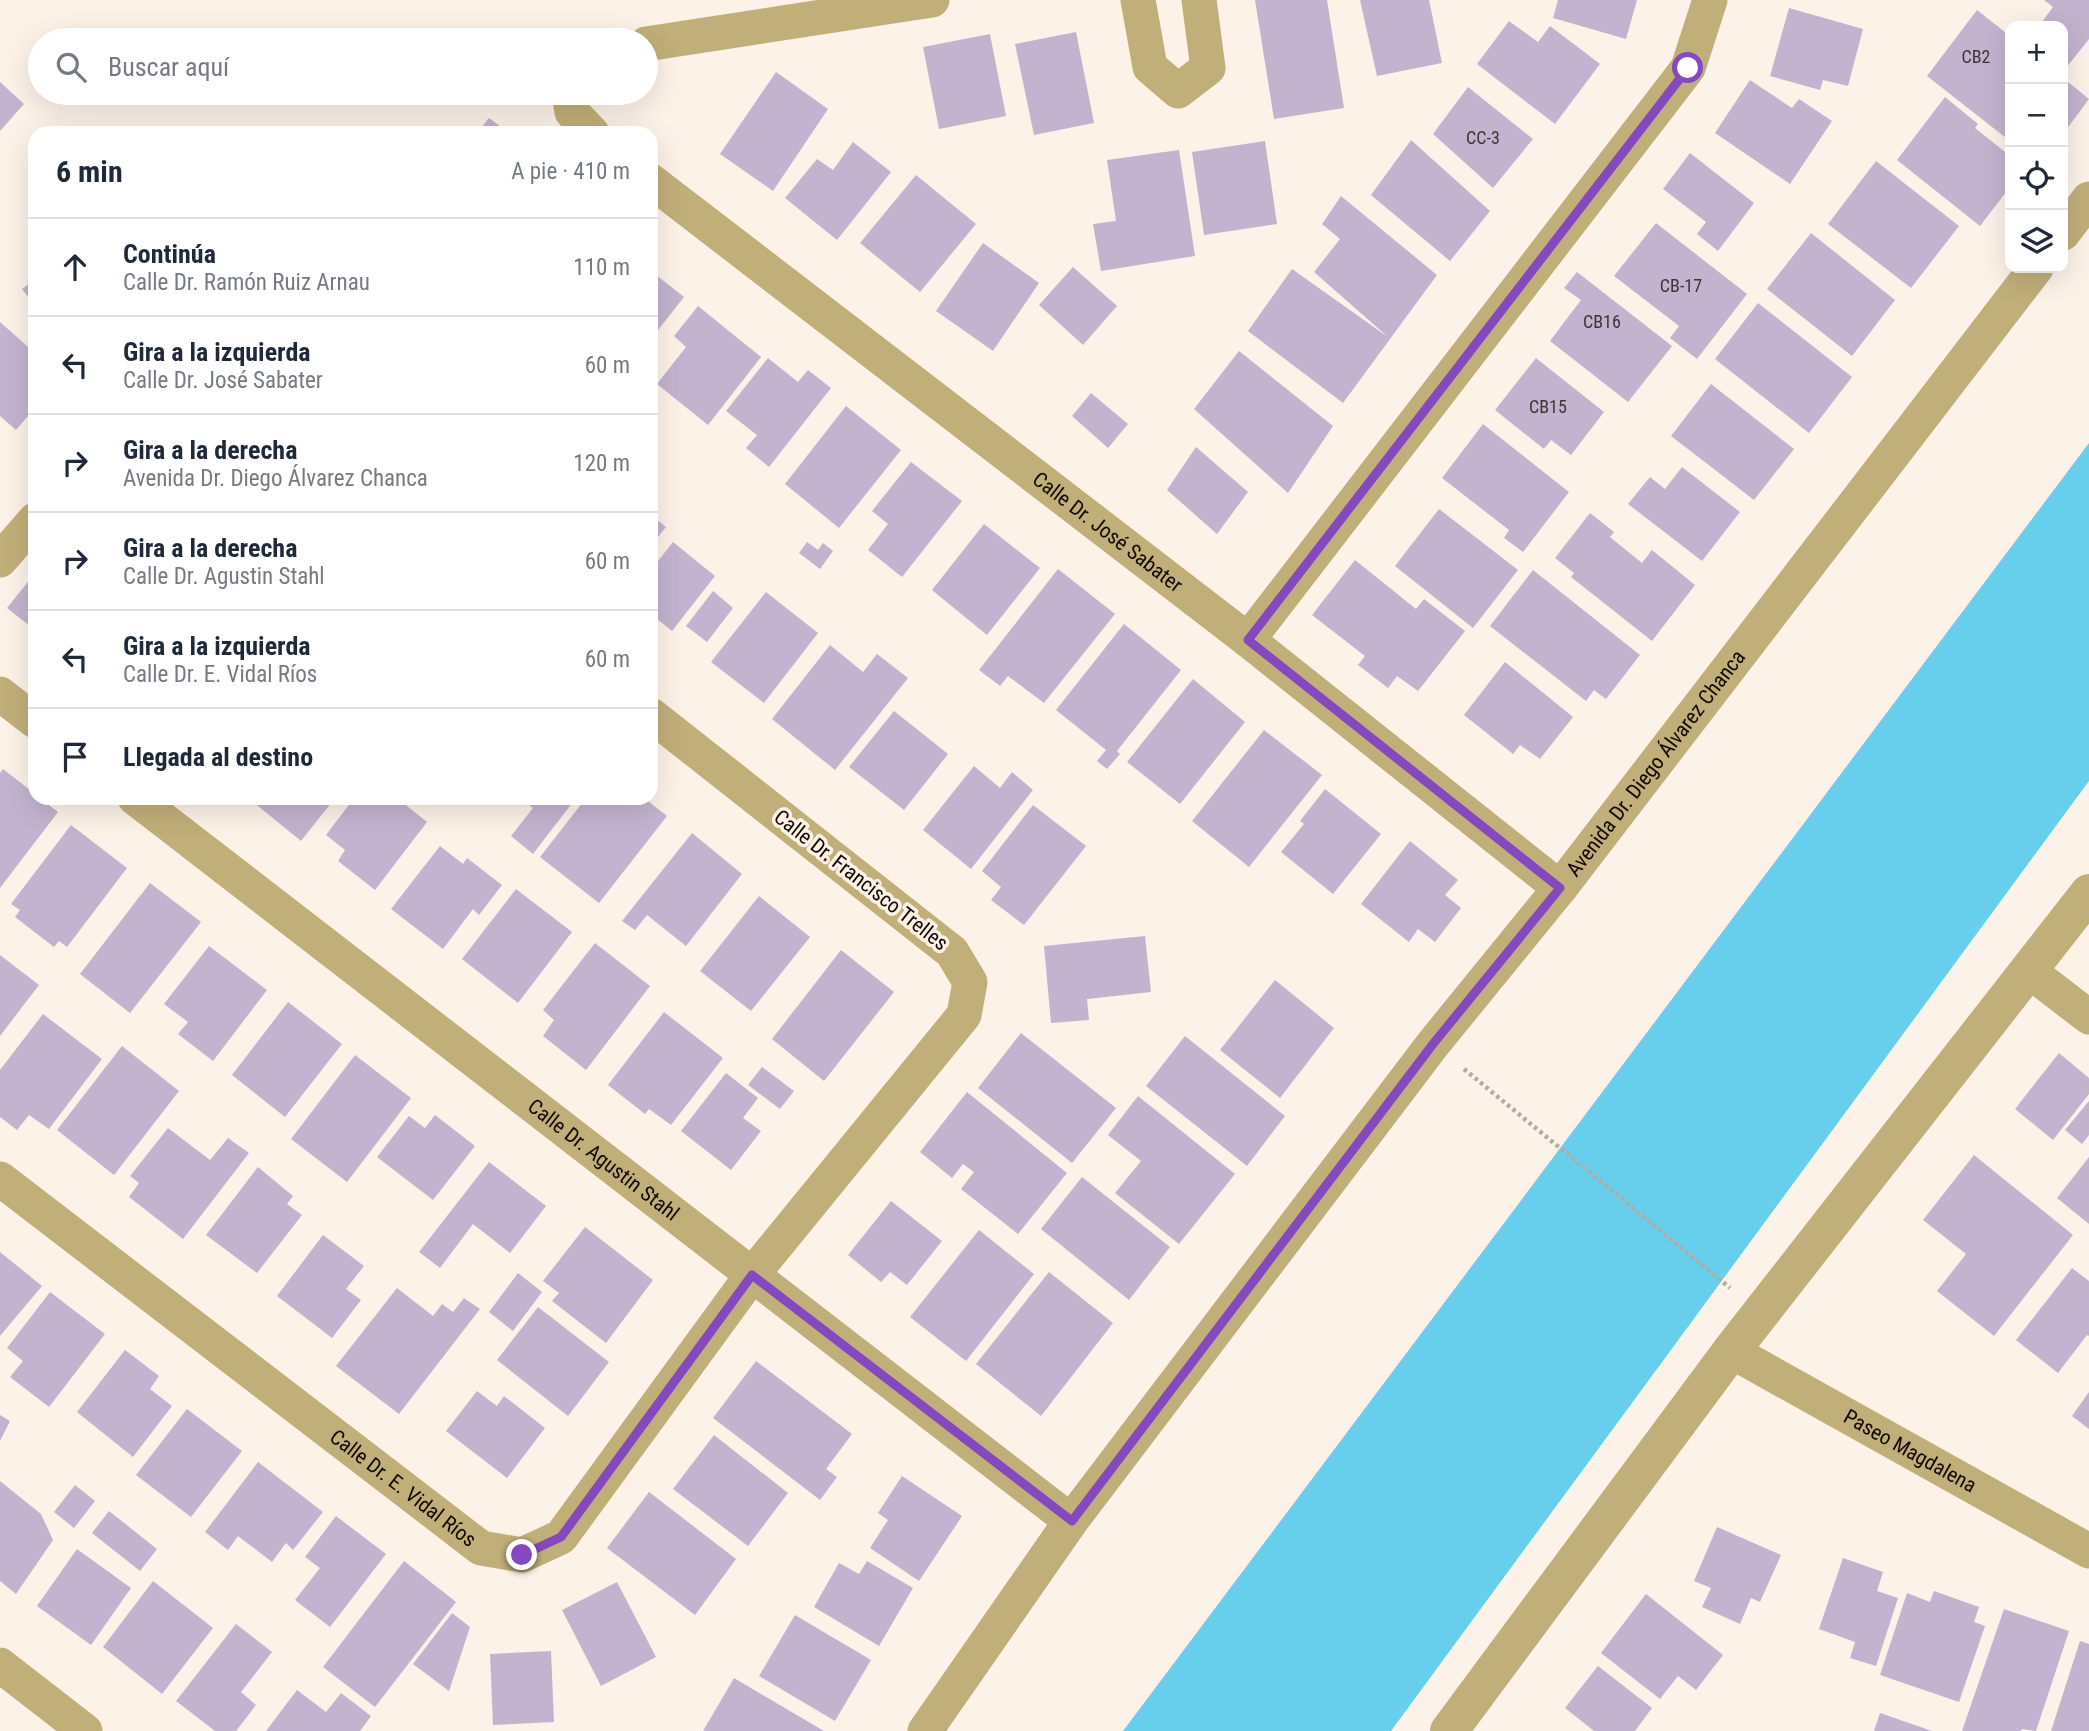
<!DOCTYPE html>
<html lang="es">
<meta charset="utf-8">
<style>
:root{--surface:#fff;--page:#f2f2f3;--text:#1f2937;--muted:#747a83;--line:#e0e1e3}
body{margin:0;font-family:"Roboto Condensed",sans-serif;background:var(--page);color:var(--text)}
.controls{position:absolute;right:21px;top:21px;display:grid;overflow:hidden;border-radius:14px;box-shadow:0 7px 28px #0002}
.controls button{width:63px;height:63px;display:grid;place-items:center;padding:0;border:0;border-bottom:2px solid var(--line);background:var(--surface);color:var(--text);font:35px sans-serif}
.stop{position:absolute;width:21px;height:21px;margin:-16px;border:5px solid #8449bf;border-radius:50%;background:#fff}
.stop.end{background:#8449bf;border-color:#fff;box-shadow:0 2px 7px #0008}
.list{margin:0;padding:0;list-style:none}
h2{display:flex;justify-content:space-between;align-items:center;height:91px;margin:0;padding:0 28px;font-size:30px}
h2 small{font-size:23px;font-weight:400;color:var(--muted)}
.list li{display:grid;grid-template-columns:46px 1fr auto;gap:21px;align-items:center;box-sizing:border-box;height:98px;padding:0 28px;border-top:2px solid var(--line)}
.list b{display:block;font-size:26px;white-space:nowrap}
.list p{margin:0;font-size:23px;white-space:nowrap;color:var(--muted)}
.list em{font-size:23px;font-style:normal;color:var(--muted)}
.icon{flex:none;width:38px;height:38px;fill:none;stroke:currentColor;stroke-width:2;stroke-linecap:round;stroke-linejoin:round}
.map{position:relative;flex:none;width:2089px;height:1731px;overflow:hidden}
.search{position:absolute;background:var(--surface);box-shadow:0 7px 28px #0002;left:28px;top:28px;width:630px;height:77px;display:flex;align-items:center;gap:18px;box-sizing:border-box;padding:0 24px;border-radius:38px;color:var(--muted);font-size:26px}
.panel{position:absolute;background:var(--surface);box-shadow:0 7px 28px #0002;left:28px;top:126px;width:630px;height:679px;border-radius:21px}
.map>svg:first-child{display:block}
.water{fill:#67cfec}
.building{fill:#c3b3cf}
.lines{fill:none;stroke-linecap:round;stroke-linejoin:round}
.path{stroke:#b4aaa1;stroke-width:4.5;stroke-dasharray:3.5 3.5;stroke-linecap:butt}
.minor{stroke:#c1af79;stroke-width:35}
.tertiary{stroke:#c1af79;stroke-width:38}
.route{stroke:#8449bf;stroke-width:9}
.labels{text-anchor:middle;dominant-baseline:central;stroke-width:7;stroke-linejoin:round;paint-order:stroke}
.number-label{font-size:18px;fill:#3e3436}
.street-label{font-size:21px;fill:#120903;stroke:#fdf2e8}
</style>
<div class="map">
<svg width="2089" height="1731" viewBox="0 0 2089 1731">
<rect width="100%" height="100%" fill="#fdf2e8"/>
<!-- water -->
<path class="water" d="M 2089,443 L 2089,781 L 1391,1731 L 1123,1731 Z"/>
<!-- building -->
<g class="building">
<path d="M 1255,0 L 1327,0 L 1344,108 L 1274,119 Z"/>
<path d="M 1360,0 L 1429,0 L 1442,63 L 1377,76 Z"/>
<path d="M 1558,0 L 1637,0 L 1626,39 L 1553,18 Z"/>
<path d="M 2044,0 L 2089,0 L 2089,39 L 2066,68 L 2063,65 L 2063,26 L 2039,26 L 2053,7 Z"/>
<path d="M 1789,8 L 1863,29 L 1848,86 L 1823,80 L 1820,90 L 1770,76 Z"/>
<path d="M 1977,10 L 2010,36 L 2010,141 L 1927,76 Z"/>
<path d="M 1509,21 L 1538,42 L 1550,26 L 1600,64 L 1555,124 L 1477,64 Z"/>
<path d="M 1076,32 L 1094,123 L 1034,135 L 1015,44 Z"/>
<path d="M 990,34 L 1006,116 L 939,129 L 923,47 Z"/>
<path d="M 776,72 L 828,109 L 773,191 L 720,154 Z"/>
<path d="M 2063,78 L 2089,99 L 2063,134 Z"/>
<path d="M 1750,80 L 1792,108 L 1799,99 L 1832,121 L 1790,184 L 1715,133 Z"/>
<path d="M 0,82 L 24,104 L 0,131 Z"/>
<path d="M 1468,87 L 1533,139 L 1493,188 L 1433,134 Z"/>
<path d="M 1945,97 L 1978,124 L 1975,128 L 2010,156 L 2010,187 L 1980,226 L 1897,160 Z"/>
<path d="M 489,118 L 509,133 L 477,133 Z"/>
<path d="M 1411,140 L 1490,211 L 1450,261 L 1371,195 Z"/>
<path d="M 1265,141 L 1277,224 L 1204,235 L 1192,152 Z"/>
<path d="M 853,142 L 891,172 L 837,240 L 785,198 L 817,159 L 833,170 Z"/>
<path d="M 1179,150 L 1195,256 L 1101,271 L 1093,224 L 1116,221 L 1107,160 Z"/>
<path d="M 1690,153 L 1754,203 L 1718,251 L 1697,234 L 1706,222 L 1663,189 Z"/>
<path d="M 1876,161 L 1959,226 L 1911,288 L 1828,224 Z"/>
<path d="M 916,175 L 976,224 L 920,292 L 860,243 Z"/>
<path d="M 1341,196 L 1437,275 L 1343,403 L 1248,331 L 1292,269 L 1388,337 L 1314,272 L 1340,239 L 1322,224 Z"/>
<path d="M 1656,223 L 1747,294 L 1697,359 L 1670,338 L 1679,326 L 1614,276 Z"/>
<path d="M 1811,233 L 1895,300 L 1852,356 L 1767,289 Z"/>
<path d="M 983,243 L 1039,283 L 993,351 L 936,311 Z"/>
<path d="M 1073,267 L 1117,306 L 1083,345 L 1039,305 Z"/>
<path d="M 651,271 L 684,297 L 651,339 Z"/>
<path d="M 1577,272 L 1672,346 L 1628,402 L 1550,341 L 1581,300 L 1564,288 Z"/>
<path d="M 35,279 L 35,306 L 22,289 Z"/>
<path d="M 1758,303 L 1852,377 L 1809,433 L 1715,359 Z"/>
<path d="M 698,306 L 761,357 L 708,425 L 657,384 L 686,347 L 674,336 Z"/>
<path d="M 0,322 L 35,353 L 35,408 L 16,430 L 0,416 Z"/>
<path d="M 1239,351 L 1333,426 L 1288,493 L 1194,409 Z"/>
<path d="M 768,358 L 798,382 L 808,370 L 831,388 L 769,467 L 746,448 L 757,435 L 726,411 Z"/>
<path d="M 1536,358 L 1604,412 L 1571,455 L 1551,440 L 1544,449 L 1495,410 Z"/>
<path d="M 1711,384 L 1794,449 L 1754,500 L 1671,436 Z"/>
<path d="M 1091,393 L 1128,424 L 1108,448 L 1072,416 Z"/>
<path d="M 846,406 L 901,450 L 839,528 L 785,484 Z"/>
<path d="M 1483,424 L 1569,492 L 1523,552 L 1504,538 L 1509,530 L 1442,478 Z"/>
<path d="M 1196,447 L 1248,492 L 1217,534 L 1167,490 Z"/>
<path d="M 911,462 L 962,501 L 902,577 L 868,550 L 888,524 L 872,511 Z"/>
<path d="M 1682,467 L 1740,512 L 1702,561 L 1628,504 L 1650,477 L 1665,489 Z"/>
<path d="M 1439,509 L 1518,570 L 1473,628 L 1395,566 Z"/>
<path d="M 1590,513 L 1614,532 L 1610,537 L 1642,563 L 1652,550 L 1695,585 L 1652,641 L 1571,577 L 1574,573 L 1555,558 Z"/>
<path d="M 651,515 L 666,527 L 651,546 Z"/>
<path d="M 984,524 L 1040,568 L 987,635 L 932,590 Z"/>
<path d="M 673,542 L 715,576 L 672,631 L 651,614 L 651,570 Z"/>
<path d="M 807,542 L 818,550 L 823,543 L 833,551 L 820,569 L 799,553 Z"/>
<path d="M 1355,560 L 1416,609 L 1424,599 L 1465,631 L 1418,691 L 1397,676 L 1388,688 L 1358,665 L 1365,656 L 1312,615 Z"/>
<path d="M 1058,569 L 1115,614 L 1044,703 L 1008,676 L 1000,686 L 979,670 Z"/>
<path d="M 1533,570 L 1640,655 L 1606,699 L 1594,690 L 1586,701 L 1490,626 Z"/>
<path d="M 35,573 L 35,630 L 7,608 Z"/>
<path d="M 713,591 L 733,608 L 707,642 L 686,626 Z"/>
<path d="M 766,592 L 818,633 L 764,703 L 711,662 Z"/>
<path d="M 1124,624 L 1181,670 L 1117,751 L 1120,754 L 1107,769 L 1097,761 L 1106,750 L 1056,710 Z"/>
<path d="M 830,645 L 863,672 L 877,654 L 908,678 L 835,770 L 772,719 Z"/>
<path d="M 1505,662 L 1573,717 L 1540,759 L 1520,745 L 1513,754 L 1464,715 Z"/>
<path d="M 1193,679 L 1245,722 L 1180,804 L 1127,762 Z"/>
<path d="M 894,711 L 948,754 L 904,810 L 849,767 Z"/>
<path d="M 1264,730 L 1322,775 L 1249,867 L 1192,821 Z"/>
<path d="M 974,766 L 1000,788 L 1012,772 L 1033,790 L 971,869 L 923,830 Z"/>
<path d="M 3,769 L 35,794 L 35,798 L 40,798 L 58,812 L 0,888 L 0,773 Z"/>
<path d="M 1325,789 L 1381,834 L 1333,894 L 1281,852 L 1304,824 L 1300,821 Z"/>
<path d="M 248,798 L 335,798 L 301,841 Z"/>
<path d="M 354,798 L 397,798 L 427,822 L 375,890 L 338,861 L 345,850 L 326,835 Z"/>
<path d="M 520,798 L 576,798 L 533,854 L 511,836 L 533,808 Z"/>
<path d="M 586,798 L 644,798 L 667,816 L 599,903 L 540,857 Z"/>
<path d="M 1033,805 L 1086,846 L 1024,925 L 991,900 L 1001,887 L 982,871 Z"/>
<path d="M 71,825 L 127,868 L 67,947 L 59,941 L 54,947 L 15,917 L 20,910 L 11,904 Z"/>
<path d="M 692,833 L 742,874 L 686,946 L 647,915 L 635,930 L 622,921 Z"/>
<path d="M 1410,841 L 1458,880 L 1445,895 L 1461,908 L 1435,942 L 1418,929 L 1409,942 L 1361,904 Z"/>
<path d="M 440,846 L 463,864 L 467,858 L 502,885 L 479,915 L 473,909 L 443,949 L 391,909 Z"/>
<path d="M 150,883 L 201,922 L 130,1013 L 80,974 Z"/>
<path d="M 516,889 L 572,932 L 518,1003 L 462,959 Z"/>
<path d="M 759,896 L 810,937 L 751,1011 L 700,971 Z"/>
<path d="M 1145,936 L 1151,992 L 1087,999 L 1089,1020 L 1051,1023 L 1044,946 Z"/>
<path d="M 595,943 L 650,986 L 586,1070 L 543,1036 L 554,1020 L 543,1010 Z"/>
<path d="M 209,946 L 267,990 L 213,1061 L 178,1034 L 188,1022 L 164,1004 Z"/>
<path d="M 841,950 L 894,992 L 824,1081 L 772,1039 Z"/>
<path d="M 0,955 L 39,985 L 0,1036 Z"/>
<path d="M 1275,980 L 1334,1028 L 1280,1098 L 1220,1050 Z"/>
<path d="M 288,1002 L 342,1044 L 285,1117 L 232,1075 Z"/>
<path d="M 664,1012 L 723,1058 L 671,1125 L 649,1109 L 645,1114 L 608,1085 Z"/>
<path d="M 43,1014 L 102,1059 L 49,1129 L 29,1115 L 17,1130 L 0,1117 L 0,1070 Z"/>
<path d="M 1021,1033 L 1116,1108 L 1072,1163 L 978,1088 Z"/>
<path d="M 1185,1036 L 1285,1116 L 1247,1166 L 1146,1086 Z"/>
<path d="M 122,1046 L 179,1091 L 114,1175 L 57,1130 Z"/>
<path d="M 2059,1053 L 2089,1078 L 2089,1094 L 2053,1140 L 2015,1109 Z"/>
<path d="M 355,1055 L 411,1098 L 347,1182 L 291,1139 Z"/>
<path d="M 762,1067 L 794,1091 L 780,1109 L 748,1085 Z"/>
<path d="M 726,1073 L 758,1098 L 743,1118 L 761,1131 L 731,1170 L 681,1131 Z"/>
<path d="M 967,1092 L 1067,1173 L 1018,1234 L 961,1189 L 974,1172 L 963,1164 L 952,1178 L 920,1152 Z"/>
<path d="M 1138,1096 L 1235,1174 L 1179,1244 L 1115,1193 L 1141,1161 L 1108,1135 Z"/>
<path d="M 2089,1101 L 2089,1135 L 2082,1144 L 2065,1130 Z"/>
<path d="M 435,1115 L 475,1146 L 433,1200 L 377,1157 L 409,1116 L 425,1128 Z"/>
<path d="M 168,1128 L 210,1160 L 228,1138 L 249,1153 L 183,1239 L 129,1197 L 139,1183 L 130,1176 Z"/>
<path d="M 1974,1155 L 2073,1235 L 1994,1336 L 1937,1291 L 1966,1254 L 1923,1220 Z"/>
<path d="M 2089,1157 L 2089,1224 L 2057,1198 Z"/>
<path d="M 489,1162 L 546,1206 L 510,1253 L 473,1224 L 440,1268 L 419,1252 Z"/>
<path d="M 258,1167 L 293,1196 L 287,1204 L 302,1215 L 257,1273 L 206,1235 Z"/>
<path d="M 1082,1177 L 1170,1247 L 1129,1300 L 1041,1229 Z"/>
<path d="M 891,1201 L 942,1241 L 907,1285 L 890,1272 L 881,1282 L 848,1255 Z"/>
<path d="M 585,1227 L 653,1280 L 606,1343 L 552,1301 L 559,1293 L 543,1281 Z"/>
<path d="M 979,1230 L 1034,1274 L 966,1361 L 910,1317 Z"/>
<path d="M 323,1235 L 364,1266 L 346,1289 L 361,1300 L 332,1338 L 277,1296 Z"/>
<path d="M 0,1252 L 42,1286 L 0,1336 Z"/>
<path d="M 2072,1268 L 2089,1281 L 2089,1336 L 2087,1335 L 2058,1373 L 2016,1340 Z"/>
<path d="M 1049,1272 L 1113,1323 L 1041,1416 L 976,1364 Z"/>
<path d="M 518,1273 L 542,1292 L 513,1331 L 489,1312 Z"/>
<path d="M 397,1288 L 433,1316 L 442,1304 L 453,1312 L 464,1298 L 480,1309 L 399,1414 L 336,1366 Z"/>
<path d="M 50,1292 L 105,1334 L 49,1407 L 10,1377 L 23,1361 L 7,1348 Z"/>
<path d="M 538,1307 L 609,1362 L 568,1416 L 497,1360 Z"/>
<path d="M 125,1350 L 159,1376 L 150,1389 L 172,1406 L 133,1457 L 77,1412 Z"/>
<path d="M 756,1361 L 852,1434 L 826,1469 L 837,1477 L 820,1500 L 713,1418 Z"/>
<path d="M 477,1391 L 497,1406 L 504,1396 L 545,1428 L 507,1478 L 446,1431 Z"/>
<path d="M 2089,1392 L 2089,1429 L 2072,1416 Z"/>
<path d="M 187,1409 L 242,1451 L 191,1517 L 136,1475 Z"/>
<path d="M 0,1415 L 10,1421 L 0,1441 Z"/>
<path d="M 714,1435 L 788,1493 L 748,1546 L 673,1489 Z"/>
<path d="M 258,1462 L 323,1512 L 293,1550 L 286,1543 L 272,1562 L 238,1536 L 228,1550 L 205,1532 Z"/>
<path d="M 902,1476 L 962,1516 L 919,1581 L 870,1548 L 888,1520 L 878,1513 Z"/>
<path d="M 0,1481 L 41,1514 L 53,1540 L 16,1594 L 0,1581 Z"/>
<path d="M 75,1485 L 95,1501 L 74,1528 L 54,1512 Z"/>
<path d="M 649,1492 L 736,1559 L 695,1615 L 607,1548 Z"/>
<path d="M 109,1511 L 157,1549 L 140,1571 L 92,1533 Z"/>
<path d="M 336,1516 L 386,1554 L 330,1627 L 295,1600 L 320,1568 L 305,1557 Z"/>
<path d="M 1717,1527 L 1781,1555 L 1760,1602 L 1751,1598 L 1740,1624 L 1702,1607 L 1711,1588 L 1694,1581 Z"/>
<path d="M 77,1549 L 131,1588 L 91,1645 L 37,1606 Z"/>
<path d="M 1843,1558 L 1883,1572 L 1877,1591 L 1898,1598 L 1876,1666 L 1850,1658 L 1855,1642 L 1819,1629 Z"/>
<path d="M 404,1561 L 456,1602 L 375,1707 L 323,1667 Z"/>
<path d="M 867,1561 L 913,1588 L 879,1646 L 814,1607 L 839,1563 L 859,1574 Z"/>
<path d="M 153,1581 L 213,1628 L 162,1694 L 103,1647 Z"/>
<path d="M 617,1582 L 656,1657 L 601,1686 L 562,1610 Z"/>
<path d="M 1934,1591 L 1979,1607 L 1974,1622 L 1985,1626 L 1959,1702 L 1880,1675 L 1907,1593 L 1930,1602 Z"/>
<path d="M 1646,1594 L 1723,1655 L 1696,1690 L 1678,1676 L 1660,1699 L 1601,1653 Z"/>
<path d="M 2004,1609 L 2069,1631 L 2036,1731 L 2022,1729 L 2021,1731 L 1962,1731 Z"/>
<path d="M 452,1613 L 470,1627 L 449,1691 L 413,1664 Z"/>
<path d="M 795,1615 L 871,1660 L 835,1721 L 759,1676 Z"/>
<path d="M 236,1624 L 272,1652 L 241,1692 L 256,1705 L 236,1731 L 215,1731 L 176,1701 Z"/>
<path d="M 2080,1641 L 2089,1644 L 2089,1731 L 2051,1731 Z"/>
<path d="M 551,1651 L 554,1722 L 493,1725 L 490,1654 Z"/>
<path d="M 1598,1666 L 1652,1708 L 1635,1731 L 1594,1731 L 1565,1708 Z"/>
<path d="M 734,1678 L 824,1731 L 703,1731 Z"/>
<path d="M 297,1690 L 326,1712 L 341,1693 L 371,1716 L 360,1731 L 266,1731 Z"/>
<path d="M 1880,1713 L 1932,1731 L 1874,1731 Z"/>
</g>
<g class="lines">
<!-- path -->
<path class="path" d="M 1464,1069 L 1730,1288"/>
<!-- minor -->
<g class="minor">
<path d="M 1138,0 L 1150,67 L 1178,91 L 1208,68 L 1199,0"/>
<path d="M 646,44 L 932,0"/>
<path d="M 569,93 L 572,112 L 592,133"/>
<path id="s1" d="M 651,181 L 1248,640 L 1560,888"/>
<path d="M 2063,233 L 2089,199"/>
<path d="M 0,560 L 35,520"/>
<path d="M 1248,640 L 1688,68 L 1710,0"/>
<path d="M 0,694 L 35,721"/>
<path id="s2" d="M 135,798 L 1071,1521"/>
<path d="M 2028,970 L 2089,1017"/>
<path id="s3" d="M 0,1179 L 481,1548 L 522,1555 L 561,1537 L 752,1275 L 964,1015 L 970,982 L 952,952 L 651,715"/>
<path id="s4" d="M 1731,1351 L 2089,1551"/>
<path d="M 0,1665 L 85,1731"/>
<path id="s5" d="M 925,1731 L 1071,1521 L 1433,1044 L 1560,888 L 2036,268"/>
</g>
<!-- tertiary -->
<path class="tertiary" d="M 1449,1731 L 1731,1351 L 2089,893"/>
</g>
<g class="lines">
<!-- route -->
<path class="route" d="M 522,1555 L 561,1537 L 752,1275 L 1072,1521 L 1433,1044 L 1560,888 L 1248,640 L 1688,68"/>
</g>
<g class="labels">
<!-- number labels -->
<g class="number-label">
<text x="1976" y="56">CB2</text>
<text x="1483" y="137">CC-3</text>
<text x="1681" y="285">CB-17</text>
<text x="1602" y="321">CB16</text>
<text x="1548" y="406">CB15</text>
</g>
<!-- street labels -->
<g class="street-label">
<text stroke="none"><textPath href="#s1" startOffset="576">Calle Dr. José Sabater</textPath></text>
<text stroke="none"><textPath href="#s5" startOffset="1213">Avenida Dr. Diego Álvarez Chanca</textPath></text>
<text transform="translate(861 880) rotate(38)">Calle Dr. Francisco Trelles</text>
<text stroke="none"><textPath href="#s2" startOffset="592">Calle Dr. Agustin Stahl</textPath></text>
<text stroke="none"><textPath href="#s4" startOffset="205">Paseo Magdalena</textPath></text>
<text stroke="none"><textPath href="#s3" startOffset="508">Calle Dr. E. Vidal Ríos</textPath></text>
</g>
</g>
</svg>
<div class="controls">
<button>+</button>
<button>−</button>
<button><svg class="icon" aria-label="locate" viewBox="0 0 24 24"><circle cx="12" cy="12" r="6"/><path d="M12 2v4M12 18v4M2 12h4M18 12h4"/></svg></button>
<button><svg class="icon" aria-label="layers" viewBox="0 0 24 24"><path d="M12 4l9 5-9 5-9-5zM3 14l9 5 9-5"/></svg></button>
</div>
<div class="stop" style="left:1688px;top:68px"></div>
<div class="stop end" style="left:522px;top:1555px"></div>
<div class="search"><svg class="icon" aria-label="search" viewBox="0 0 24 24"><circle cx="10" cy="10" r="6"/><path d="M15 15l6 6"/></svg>Buscar aquí</div>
<section class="panel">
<h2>6 min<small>A pie · 410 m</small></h2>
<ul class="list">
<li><svg class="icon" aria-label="ahead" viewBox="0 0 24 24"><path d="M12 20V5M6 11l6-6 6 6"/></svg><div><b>Continúa</b><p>Calle Dr. Ramón Ruiz Arnau</p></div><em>110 m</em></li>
<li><svg class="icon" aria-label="left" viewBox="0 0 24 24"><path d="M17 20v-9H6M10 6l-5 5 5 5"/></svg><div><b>Gira a la izquierda</b><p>Calle Dr. José Sabater</p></div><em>60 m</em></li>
<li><svg class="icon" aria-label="right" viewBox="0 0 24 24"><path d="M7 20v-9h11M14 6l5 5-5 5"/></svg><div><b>Gira a la derecha</b><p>Avenida Dr. Diego Álvarez Chanca</p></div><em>120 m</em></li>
<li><svg class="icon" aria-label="right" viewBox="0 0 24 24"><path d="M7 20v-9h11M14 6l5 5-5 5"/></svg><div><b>Gira a la derecha</b><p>Calle Dr. Agustin Stahl</p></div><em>60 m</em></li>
<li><svg class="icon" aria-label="left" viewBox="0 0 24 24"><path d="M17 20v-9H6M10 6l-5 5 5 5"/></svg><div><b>Gira a la izquierda</b><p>Calle Dr. E. Vidal Ríos</p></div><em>60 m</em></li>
<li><svg class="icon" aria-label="arrive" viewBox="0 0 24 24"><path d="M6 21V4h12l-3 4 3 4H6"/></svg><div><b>Llegada al destino</b></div></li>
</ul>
</section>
</div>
